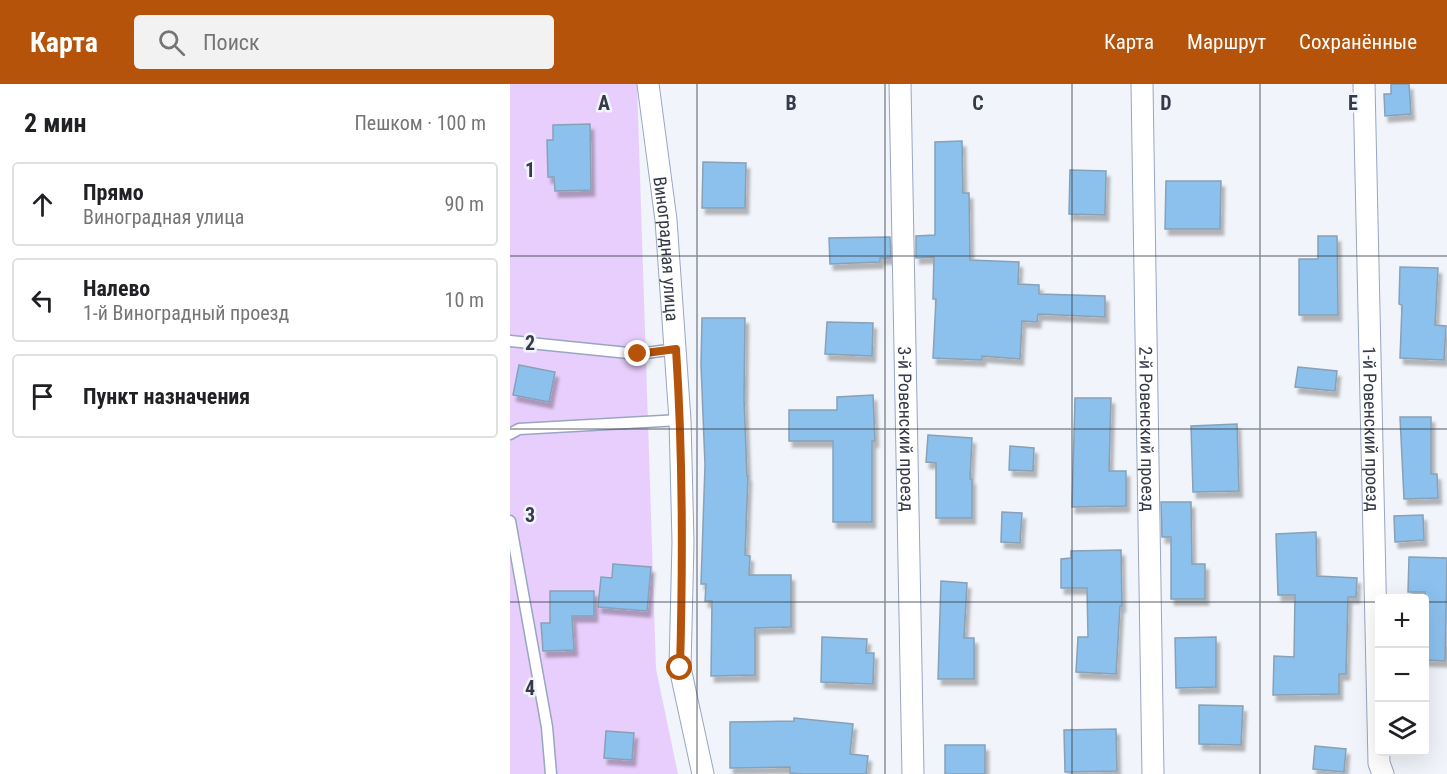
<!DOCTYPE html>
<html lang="ru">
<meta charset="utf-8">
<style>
:root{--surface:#fff;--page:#f2f2f2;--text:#202124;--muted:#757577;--line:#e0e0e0;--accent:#b45309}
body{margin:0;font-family:"Roboto Condensed",sans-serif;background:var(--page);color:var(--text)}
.controls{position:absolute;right:18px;bottom:18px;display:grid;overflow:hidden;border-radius:6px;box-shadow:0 6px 24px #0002}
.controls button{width:54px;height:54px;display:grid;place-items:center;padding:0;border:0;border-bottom:2px solid var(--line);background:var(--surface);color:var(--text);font:30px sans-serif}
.stop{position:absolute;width:18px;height:18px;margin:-14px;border:4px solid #b45309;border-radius:50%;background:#fff}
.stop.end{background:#b45309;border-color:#fff;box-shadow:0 2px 6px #0008}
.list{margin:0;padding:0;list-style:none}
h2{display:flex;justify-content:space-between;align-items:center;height:78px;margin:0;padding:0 24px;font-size:26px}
h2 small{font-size:20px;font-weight:400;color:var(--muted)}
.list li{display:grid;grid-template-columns:39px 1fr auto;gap:18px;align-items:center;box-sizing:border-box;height:84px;margin:0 12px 12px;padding:0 12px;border:2px solid var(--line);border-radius:6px}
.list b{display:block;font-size:22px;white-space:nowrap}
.list p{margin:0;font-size:20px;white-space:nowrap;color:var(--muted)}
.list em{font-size:20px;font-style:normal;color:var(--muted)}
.icon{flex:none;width:33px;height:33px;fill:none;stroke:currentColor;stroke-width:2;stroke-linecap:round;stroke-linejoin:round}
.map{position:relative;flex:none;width:937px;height:690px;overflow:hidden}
header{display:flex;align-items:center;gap:36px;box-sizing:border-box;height:84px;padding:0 30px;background:var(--accent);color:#fff}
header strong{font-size:28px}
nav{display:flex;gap:33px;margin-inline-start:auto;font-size:21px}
.search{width:420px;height:54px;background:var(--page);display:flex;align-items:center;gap:15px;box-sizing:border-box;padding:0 21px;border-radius:6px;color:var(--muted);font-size:22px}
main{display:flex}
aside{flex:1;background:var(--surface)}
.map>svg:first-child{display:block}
.green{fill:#e8cefc}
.building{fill:#8cc1ed;stroke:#87a1b7;stroke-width:1.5;filter:url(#shadow)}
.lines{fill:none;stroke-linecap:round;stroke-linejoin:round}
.service-casing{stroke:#99a5c1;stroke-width:13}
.minor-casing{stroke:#99a5c1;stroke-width:23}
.service{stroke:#fff;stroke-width:10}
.minor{stroke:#fff;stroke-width:21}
.route{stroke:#b45309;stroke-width:8}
.grid{fill:none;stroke:#353a46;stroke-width:1.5;stroke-opacity:0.55}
.labels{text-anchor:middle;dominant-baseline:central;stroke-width:5;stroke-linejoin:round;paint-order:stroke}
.street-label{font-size:18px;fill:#353a46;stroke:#f1f4fa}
.grid-label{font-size:20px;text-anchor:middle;font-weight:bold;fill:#353a46;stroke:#f1f4fa;stroke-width:5;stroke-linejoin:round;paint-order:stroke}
</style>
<header>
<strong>Карта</strong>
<div class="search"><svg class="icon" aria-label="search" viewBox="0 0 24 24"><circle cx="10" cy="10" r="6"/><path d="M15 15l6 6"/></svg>Поиск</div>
<nav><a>Карта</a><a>Маршрут</a><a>Сохранённые</a></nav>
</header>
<main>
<aside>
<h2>2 мин<small>Пешком · 100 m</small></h2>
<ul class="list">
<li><svg class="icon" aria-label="ahead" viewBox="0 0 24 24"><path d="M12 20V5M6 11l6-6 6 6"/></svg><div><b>Прямо</b><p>Виноградная улица</p></div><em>90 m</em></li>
<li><svg class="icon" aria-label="left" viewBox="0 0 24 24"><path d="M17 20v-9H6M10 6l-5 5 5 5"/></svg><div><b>Налево</b><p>1-й Виноградный проезд</p></div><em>10 m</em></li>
<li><svg class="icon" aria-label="arrive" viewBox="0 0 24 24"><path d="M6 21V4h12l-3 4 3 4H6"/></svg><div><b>Пункт назначения</b></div></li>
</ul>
</aside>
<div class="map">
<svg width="937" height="690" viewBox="0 0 937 690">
<defs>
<filter id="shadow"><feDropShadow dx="3.5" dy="6" stdDeviation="1.5" flood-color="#0004"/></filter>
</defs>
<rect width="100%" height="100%" fill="#f1f4fa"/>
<!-- green -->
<path class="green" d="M 0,0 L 127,0 L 146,585 L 168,690 L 0,690 Z"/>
<!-- building -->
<g class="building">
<path d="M 881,0 L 899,0 L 901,30 L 875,32 L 874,10 L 881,10 Z"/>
<path d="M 80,40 L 81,106 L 45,107 L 44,93 L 38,93 L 37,56 L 43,56 L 43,41 Z"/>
<path d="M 452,57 L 453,109 L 459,109 L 460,176 L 509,178 L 508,200 L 529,201 L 529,210 L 595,212 L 595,233 L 528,230 L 527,238 L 512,237 L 510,275 L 472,272 L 472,276 L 423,274 L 426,215 L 423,215 L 424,173 L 406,174 L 406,152 L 425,151 L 425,58 Z"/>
<path d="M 193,78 L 236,79 L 235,124 L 192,124 Z"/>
<path d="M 560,86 L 596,87 L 595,131 L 559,130 Z"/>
<path d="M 656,97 L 711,97 L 710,145 L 655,145 Z"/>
<path d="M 808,152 L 827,152 L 828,231 L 789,231 L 789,175 L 808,175 Z"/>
<path d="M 380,153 L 381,174 L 370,174 L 370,178 L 320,180 L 319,154 Z"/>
<path d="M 890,183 L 928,184 L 925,241 L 936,242 L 934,276 L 890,274 L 892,221 L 889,220 Z"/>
<path d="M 192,234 L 235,234 L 234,315 L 237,392 L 238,392 L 235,471 L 240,472 L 239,491 L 281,491 L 281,543 L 245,544 L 245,591 L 201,592 L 202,517 L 195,517 L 196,500 L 191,500 L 195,381 L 191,281 Z"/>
<path d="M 317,238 L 363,239 L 362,272 L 315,270 Z"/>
<path d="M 9,281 L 45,288 L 39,318 L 3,311 Z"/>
<path d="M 788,283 L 827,287 L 825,307 L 785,303 Z"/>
<path d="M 363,311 L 365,357 L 362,357 L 362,438 L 323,438 L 323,357 L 279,357 L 279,326 L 327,326 L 327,313 Z"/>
<path d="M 565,314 L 601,314 L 599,387 L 616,387 L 616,422 L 562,423 Z"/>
<path d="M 890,333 L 921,333 L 921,390 L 927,390 L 928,414 L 894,415 Z"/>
<path d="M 727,340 L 729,407 L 683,408 L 681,342 Z"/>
<path d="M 418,351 L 462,354 L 460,395 L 462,395 L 462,434 L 426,434 L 426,379 L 416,378 Z"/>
<path d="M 500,362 L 524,364 L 523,387 L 499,386 Z"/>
<path d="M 651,418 L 681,418 L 682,480 L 695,480 L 695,515 L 661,515 L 661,453 L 652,453 Z"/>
<path d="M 492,428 L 512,429 L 510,459 L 491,458 Z"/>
<path d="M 913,431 L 914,456 L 885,458 L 884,432 Z"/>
<path d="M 806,448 L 807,492 L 847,494 L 846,513 L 838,513 L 836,590 L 829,590 L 829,610 L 763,611 L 764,572 L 784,573 L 785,511 L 768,511 L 766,450 Z"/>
<path d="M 611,466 L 612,522 L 610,522 L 606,590 L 566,588 L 568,553 L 578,553 L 577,504 L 551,504 L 551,475 L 561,474 L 561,467 Z"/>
<path d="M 899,473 L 937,474 L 935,577 L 915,576 L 915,508 L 898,508 Z"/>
<path d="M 103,480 L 141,483 L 137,527 L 88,523 L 91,493 L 102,494 Z"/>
<path d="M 431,497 L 457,499 L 454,554 L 464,554 L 464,595 L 428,595 Z"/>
<path d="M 40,507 L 84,507 L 84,532 L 62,532 L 64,566 L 33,567 L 31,539 L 40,539 Z"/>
<path d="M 312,553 L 357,555 L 356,569 L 364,569 L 363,600 L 311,598 Z"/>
<path d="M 706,553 L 706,603 L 666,604 L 665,554 Z"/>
<path d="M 689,621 L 733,622 L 731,661 L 689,660 Z"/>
<path d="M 284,634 L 343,640 L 340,670 L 358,672 L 356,690 L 292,690 L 280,689 L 280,683 L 220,684 L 220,638 L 284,637 Z"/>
<path d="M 606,645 L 607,687 L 555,688 L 554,646 Z"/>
<path d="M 96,647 L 124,649 L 122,676 L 94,674 Z"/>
<rect x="435" y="661" width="40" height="29"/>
<path d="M 805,662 L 836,665 L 834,688 L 803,685 Z"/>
</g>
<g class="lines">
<!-- service casing -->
<g class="service-casing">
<g id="service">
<path d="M 0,257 L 128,270 L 166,265"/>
<path d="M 0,350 L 9,345 L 170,336"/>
<path d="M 0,437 L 37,643 L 41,690"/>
</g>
</g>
<!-- minor casing -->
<g class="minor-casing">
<g id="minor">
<path id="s1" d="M 138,0 L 156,136 L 170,336 L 173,458 L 170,584 L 193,690"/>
<path id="s2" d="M 390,0 L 403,690"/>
<path id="s3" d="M 632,0 L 643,690"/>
<path id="s4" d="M 854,0 L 869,679 L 873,690"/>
</g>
</g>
<!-- service -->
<use href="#service" class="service"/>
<!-- minor -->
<use href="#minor" class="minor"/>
</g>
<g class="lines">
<!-- route -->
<path class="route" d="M 128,270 L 166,265 C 173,371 173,477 170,584"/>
</g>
<!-- grid -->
<path class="grid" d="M 187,0 L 187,690M 375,0 L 375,690M 562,0 L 562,690M 750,0 L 750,690M 0,172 L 937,172M 0,345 L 937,345M 0,518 L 870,518M 914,518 L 937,518"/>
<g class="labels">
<!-- street labels -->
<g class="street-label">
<text stroke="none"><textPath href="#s1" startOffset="166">Виноградная улица</textPath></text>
<text stroke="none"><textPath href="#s2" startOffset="345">3-й Ровенский проезд</textPath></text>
<text stroke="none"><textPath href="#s3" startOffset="345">2-й Ровенский проезд</textPath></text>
<text stroke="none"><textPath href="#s4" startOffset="345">1-й Ровенский проезд</textPath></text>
</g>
</g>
<g class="grid-label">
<text x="94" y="26">A</text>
<text x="281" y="26">B</text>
<text x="468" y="26">C</text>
<text x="656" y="26">D</text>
<text x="843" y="26">E</text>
<text x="20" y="93">1</text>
<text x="20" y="266">2</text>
<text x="20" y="438">3</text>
<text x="20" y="611">4</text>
</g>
</svg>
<div class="controls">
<button>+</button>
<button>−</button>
<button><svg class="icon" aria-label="layers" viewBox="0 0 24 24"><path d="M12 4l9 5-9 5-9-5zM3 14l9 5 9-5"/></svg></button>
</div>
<div class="stop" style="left:170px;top:584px"></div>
<div class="stop end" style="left:128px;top:270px"></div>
</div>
</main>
